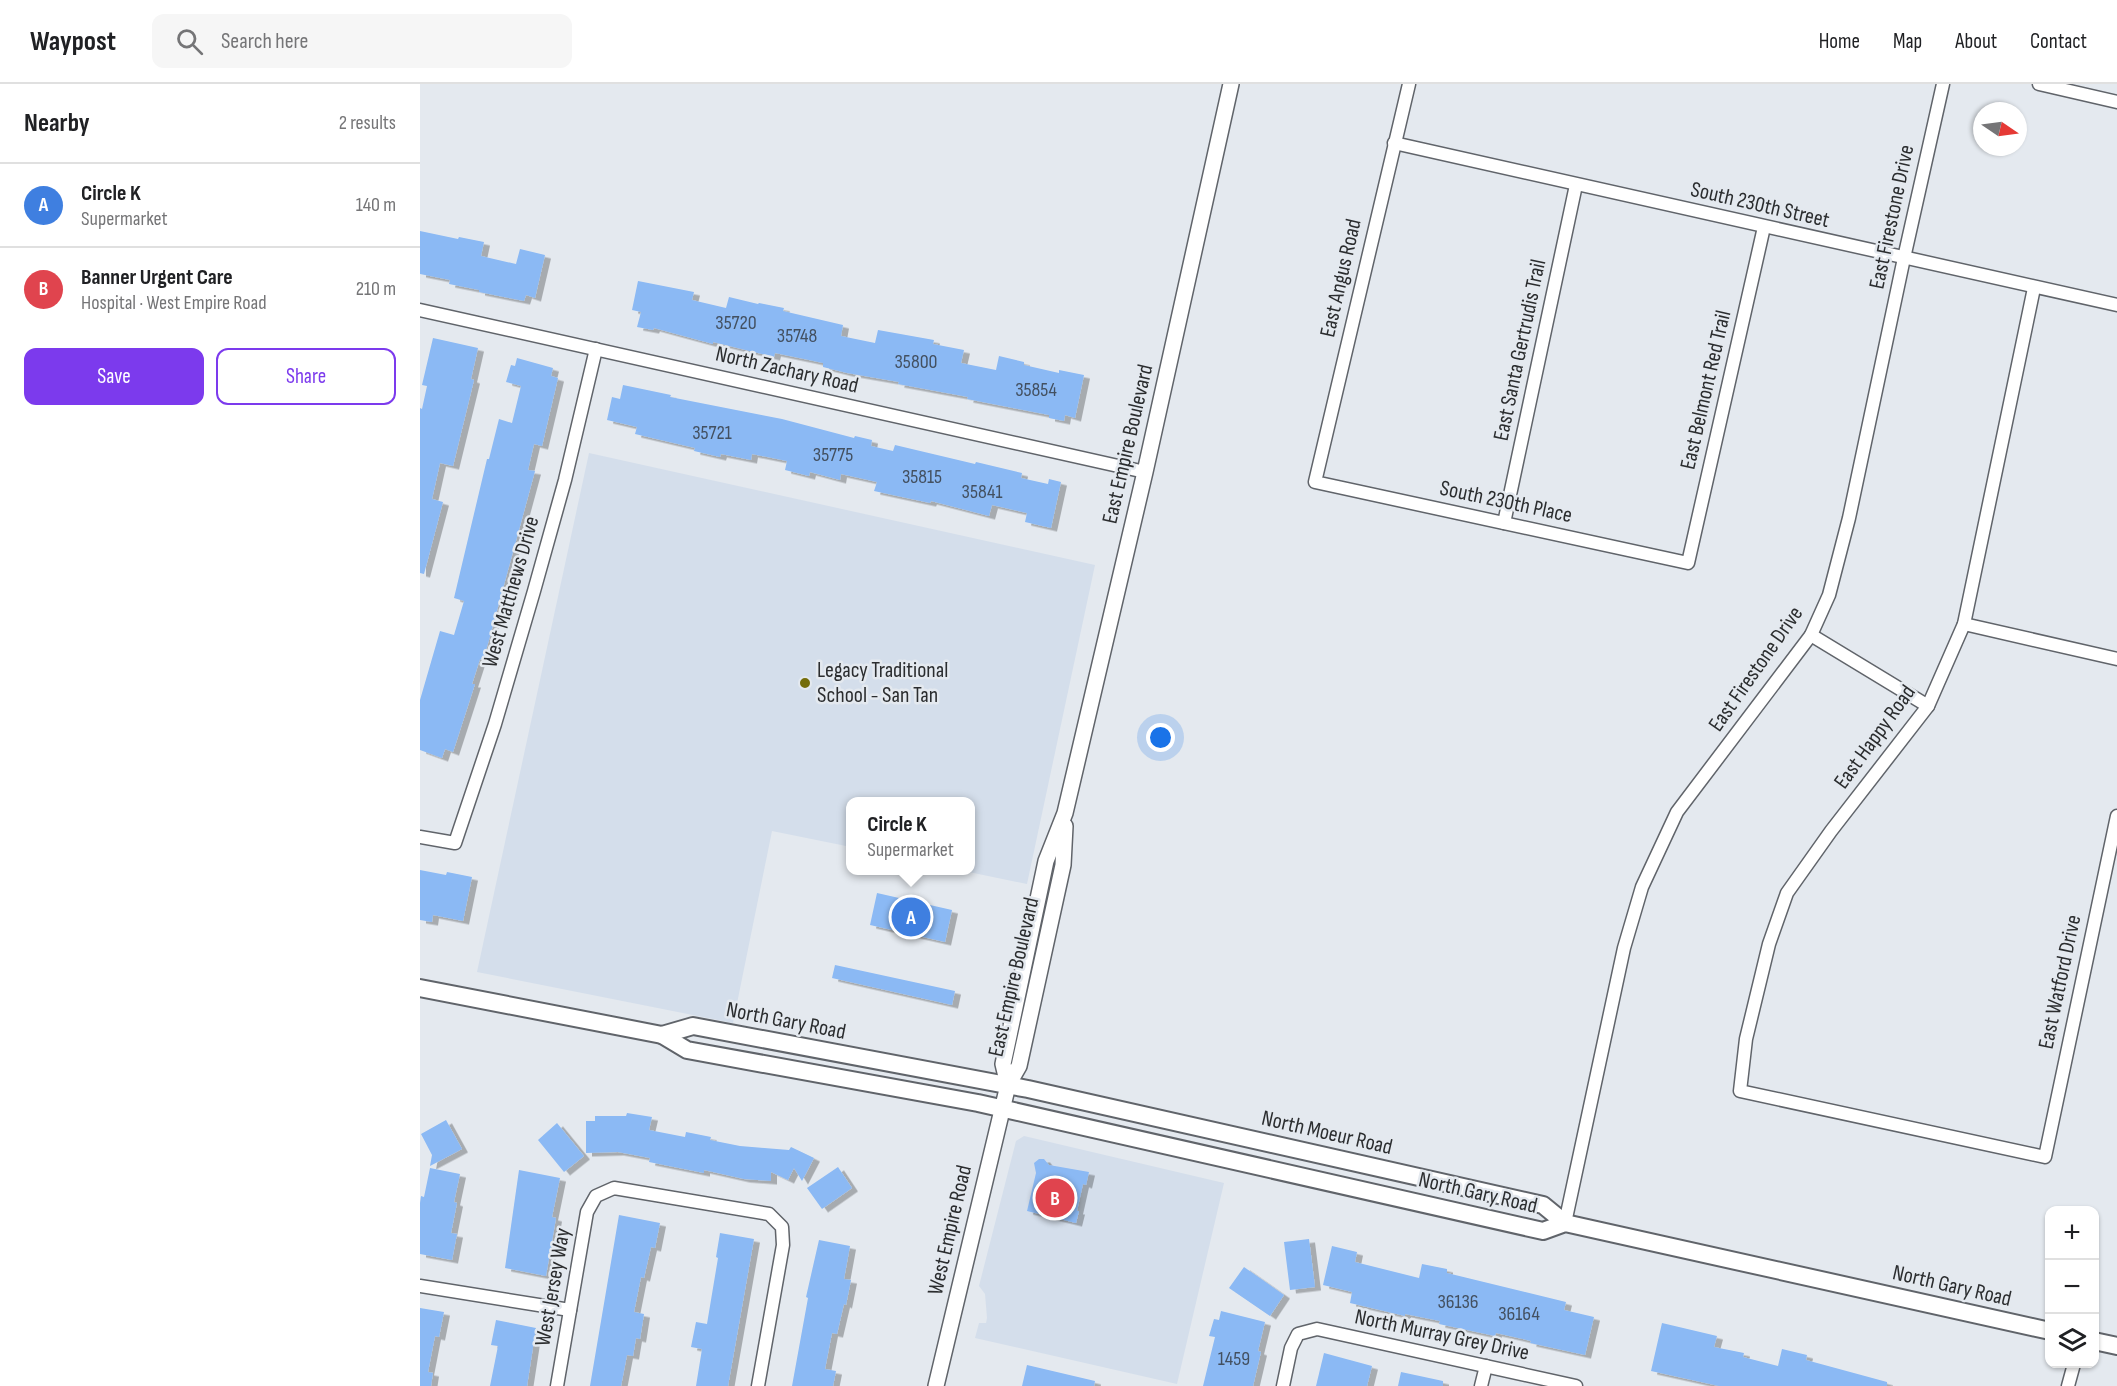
<!DOCTYPE html>
<meta charset="utf-8">
<style>
:root{--surface:#fff;--page:#f6f6f6;--text:#202124;--muted:#757577;--line:#e0e0e0;--accent:#7c3aed}
body{margin:0;font-family:"Sofia Sans Condensed",sans-serif;background:var(--page);color:var(--text)}
.controls{position:absolute;right:18px;bottom:18px;display:grid;overflow:hidden;border-radius:12px;box-shadow:0 2px 4px #0004}
.controls button{width:54px;height:54px;display:grid;place-items:center;padding:0;border:0;border-bottom:2px solid var(--line);background:var(--surface);color:var(--text);font:30px sans-serif}
.compass{position:absolute;left:1553px;top:18px;width:54px;height:54px;border-radius:50%;background:var(--surface);box-shadow:0 2px 4px #0004;rotate:103deg}
.you{position:absolute;left:741px;top:654px;width:21px;height:21px;margin:-15px;border:4px solid #fff;border-radius:50%;background:#1a73e8;box-shadow:0 0 0 9px #1a73e833}
.badge{display:grid;place-items:center;width:39px;height:39px;border-radius:50%;background:var(--accent);color:#fff;font-size:20px;font-weight:700}
.pin{position:absolute;translate:-50% -50%;border:3px solid #fff;box-shadow:0 2px 6px #0006}
.popup{position:absolute;left:426px;top:713px;width:129px;height:78px;box-sizing:border-box;display:grid;place-content:center;border-radius:12px;background:var(--surface);filter:drop-shadow(0 2px 4px #0005);font-size:20px;white-space:nowrap;color:var(--muted)}
.popup b{font-size:22px;color:var(--text)}
.popup::after{content:'';position:absolute;left:50%;top:100%;margin-left:-12px;border:12px solid transparent;border-top-color:var(--surface)}
.list{margin:0;padding:0;list-style:none}
h2{display:flex;justify-content:space-between;align-items:center;height:78px;margin:0;padding:0 24px;font-size:26px}
h2 small{font-size:20px;font-weight:400;color:var(--muted)}
.list li{display:grid;grid-template-columns:39px 1fr auto;gap:18px;align-items:center;box-sizing:border-box;height:84px;padding:0 24px;border-top:2px solid var(--line)}
.list b{display:block;font-size:22px;white-space:nowrap}
.list p{margin:0;font-size:20px;white-space:nowrap;color:var(--muted)}
.list em{font-size:20px;font-style:normal;color:var(--muted)}
.actions{display:flex;gap:12px;padding:18px 24px}
.actions a{flex:1;padding:14px 0;border:2px solid var(--accent);border-radius:12px;text-align:center;font-size:21px;color:var(--accent)}
.actions .main{background:var(--accent);color:#fff}
.icon{flex:none;width:33px;height:33px;fill:none;stroke:currentColor;stroke-width:2;stroke-linecap:round;stroke-linejoin:round}
.map{position:relative;flex:none;width:1697px;height:1302px;overflow:hidden}
header{display:flex;align-items:center;gap:36px;box-sizing:border-box;height:84px;padding:0 30px;background:var(--surface);border-bottom:2px solid var(--line)}
header strong{font-size:28px}
nav{display:flex;gap:33px;margin-inline-start:auto;font-size:21px}
.search{width:420px;height:54px;background:var(--page);display:flex;align-items:center;gap:15px;box-sizing:border-box;padding:0 21px;border-radius:12px;color:var(--muted);font-size:22px}
main{display:flex}
aside{flex:1;background:var(--surface)}
.map>svg:first-child{display:block}
.built{fill:#d4deeb}
.building{fill:#8bb9f4;filter:url(#shadow)}
.lines{fill:none;stroke-linecap:round;stroke-linejoin:round}
.minor-casing{stroke:#60646a;stroke-width:15}
.tertiary-casing{stroke:#60646a;stroke-width:18}
.secondary-casing{stroke:#60646a;stroke-width:20}
.minor{stroke:#fff;stroke-width:12}
.tertiary{stroke:#fff;stroke-width:15}
.secondary{stroke:#fff;stroke-width:16}
.poi-dot{fill:#746d0a;stroke:#e4e9ef;stroke-width:2}
.labels{text-anchor:middle;dominant-baseline:central;stroke-width:5;stroke-linejoin:round;paint-order:stroke}
.number-label{font-size:20px;fill:#435060}
.street-label{font-size:22px;fill:#2b2d2f;stroke:#e4e9ef}
.poi-label{font-size:22px;fill:#2b2d2f;stroke:#e4e9ef;text-anchor:start}
</style>
<header>
<strong>Waypost</strong>
<div class="search"><svg class="icon" aria-label="search" viewBox="0 0 24 24"><circle cx="10" cy="10" r="6"/><path d="M15 15l6 6"/></svg>Search here</div>
<nav><a>Home</a><a>Map</a><a>About</a><a>Contact</a></nav>
</header>
<main>
<aside>
<h2>Nearby<small>2 results</small></h2>
<ul class="list">
<li><span class="badge" style="background:#3f7fe0">A</span><div><b>Circle K</b><p>Supermarket</p></div><em>140 m</em></li>
<li><span class="badge" style="background:#e0444e">B</span><div><b>Banner Urgent Care</b><p>Hospital · West Empire Road</p></div><em>210 m</em></li>
</ul>
<div class="actions"><a class="main">Save</a><a>Share</a></div>
</aside>
<div class="map">
<svg width="1697" height="1302" viewBox="0 0 1697 1302">
<defs>
<filter id="shadow"><feDropShadow dx="6" dy="3.5" stdDeviation="0" flood-color="#0004"/></filter>
</defs>
<rect width="100%" height="100%" fill="#e4e9ef"/>
<!-- built -->
<g class="built">
<path d="M 169,369 L 675,481 L 607,800 L 544,787 L 551,786 L 551,718 L 431,718 L 431,763 L 352,747 L 313,939 L 57,888 Z"/>
<path d="M 604,1052 L 804,1099 L 757,1300 L 555,1254 L 559,1239 L 566,1239 L 567,1234 L 565,1210 L 559,1202 L 596,1057 Z"/>
</g>
<!-- building -->
<g class="building">
<path d="M 0,147 L 38,155 L 39,153 L 64,158 L 61,172 L 96,180 L 100,165 L 125,171 L 115,214 L 106,211 L 104,217 L 59,208 L 59,206 L 29,200 L 30,196 L 0,190 Z"/>
<path d="M 218,197 L 274,208 L 272,216 L 306,224 L 309,213 L 338,220 L 339,219 L 364,224 L 363,227 L 423,241 L 421,252 L 455,259 L 458,246 L 514,256 L 513,260 L 544,266 L 541,279 L 576,286 L 579,272 L 604,278 L 604,281 L 639,289 L 639,286 L 664,291 L 655,334 L 645,331 L 644,337 L 629,334 L 629,331 L 547,315 L 548,313 L 478,300 L 479,298 L 427,289 L 403,283 L 403,279 L 389,276 L 355,269 L 354,273 L 293,258 L 293,260 L 234,244 L 233,246 L 217,243 L 221,228 L 212,226 Z"/>
<path d="M 13,254 L 58,264 L 51,295 L 54,296 L 33,382 L 20,379 L 12,415 L 23,418 L 4,490 L 0,489 L 0,324 L 2,325 L 7,302 L 2,301 Z"/>
<path d="M 97,274 L 133,284 L 131,292 L 138,294 L 122,362 L 114,360 L 108,386 L 115,387 L 69,556 L 63,576 L 60,575 L 52,600 L 55,600 L 33,668 L 25,665 L 22,674 L 0,666 L 0,616 L 20,547 L 34,551 L 44,517 L 34,514 L 67,375 L 69,375 L 79,335 L 92,339 L 101,302 L 86,298 L 91,281 L 95,282 Z"/>
<path d="M 203,301 L 251,311 L 250,313 L 362,335 L 434,354 L 435,352 L 452,356 L 451,362 L 473,367 L 475,361 L 555,380 L 556,378 L 602,389 L 601,394 L 628,400 L 629,395 L 641,398 L 631,444 L 605,438 L 607,429 L 572,421 L 569,432 L 511,417 L 510,419 L 454,407 L 457,398 L 421,390 L 420,396 L 390,388 L 389,392 L 365,386 L 367,377 L 332,370 L 331,376 L 301,370 L 300,373 L 274,367 L 275,364 L 215,350 L 217,343 L 187,336 L 192,313 L 200,315 Z"/>
<path d="M 0,786 L 26,791 L 27,788 L 52,793 L 43,837 L 13,831 L 12,838 L 0,836 Z"/>
<path d="M 457,809 L 532,826 L 525,858 L 450,841 Z"/>
<path d="M 415,881 L 535,907 L 532,921 L 412,894 Z"/>
<path d="M 207,1029 L 232,1033 L 229,1046 L 265,1053 L 266,1048 L 291,1053 L 290,1056 L 320,1062 L 369,1066 L 371,1063 L 394,1074 L 382,1097 L 374,1084 L 368,1096 L 351,1088 L 351,1097 L 324,1095 L 284,1086 L 284,1089 L 229,1078 L 230,1074 L 198,1068 L 166,1069 L 166,1037 L 175,1037 L 175,1032 L 206,1032 Z"/>
<path d="M 26,1036 L 42,1065 L 10,1082 L 12,1071 L 1,1050 Z"/>
<path d="M 137,1039 L 164,1072 L 144,1088 L 118,1056 Z"/>
<path d="M 619,1075 L 624,1075 L 629,1081 L 669,1088 L 666,1101 L 663,1100 L 657,1127 L 659,1127 L 656,1139 L 607,1127 L 616,1089 L 614,1079 Z"/>
<path d="M 418,1083 L 432,1104 L 402,1125 L 387,1104 Z"/>
<path d="M 10,1084 L 40,1090 L 34,1118 L 37,1119 L 31,1149 L 37,1150 L 32,1176 L 0,1170 L 0,1119 L 1,1112 L 4,1113 Z"/>
<path d="M 99,1086 L 140,1094 L 132,1133 L 136,1134 L 126,1192 L 85,1184 Z"/>
<path d="M 199,1131 L 240,1139 L 235,1164 L 231,1163 L 224,1194 L 221,1193 L 214,1228 L 224,1230 L 220,1255 L 216,1254 L 213,1272 L 207,1271 L 201,1302 L 170,1302 Z"/>
<path d="M 300,1149 L 334,1155 L 308,1302 L 276,1302 L 282,1265 L 271,1263 L 276,1238 L 287,1240 L 298,1174 L 296,1173 Z"/>
<path d="M 889,1155 L 895,1203 L 870,1206 L 864,1158 Z"/>
<path d="M 399,1156 L 430,1162 L 424,1195 L 431,1196 L 426,1221 L 424,1220 L 417,1250 L 412,1249 L 405,1285 L 416,1287 L 413,1302 L 372,1302 L 388,1214 L 386,1213 Z"/>
<path d="M 912,1162 L 937,1168 L 935,1178 L 999,1194 L 1002,1180 L 1027,1185 L 1027,1189 L 1146,1218 L 1144,1226 L 1174,1233 L 1165,1271 L 1110,1259 L 1111,1257 L 1076,1249 L 1075,1252 L 1019,1240 L 1020,1237 L 985,1230 L 985,1232 L 930,1219 L 932,1208 L 903,1201 Z"/>
<path d="M 824,1183 L 864,1211 L 850,1232 L 809,1204 Z"/>
<path d="M 0,1224 L 24,1228 L 19,1253 L 15,1252 L 8,1288 L 13,1289 L 11,1302 L 0,1302 Z"/>
<path d="M 801,1227 L 845,1238 L 838,1267 L 841,1268 L 833,1302 L 783,1302 L 795,1253 L 789,1252 L 794,1235 L 799,1236 Z"/>
<path d="M 76,1236 L 116,1244 L 107,1302 L 70,1302 L 78,1262 L 71,1261 Z"/>
<path d="M 1242,1239 L 1297,1252 L 1294,1263 L 1324,1269 L 1323,1273 L 1358,1282 L 1362,1265 L 1387,1271 L 1386,1276 L 1467,1298 L 1467,1302 L 1299,1302 L 1231,1287 Z"/>
<path d="M 904,1269 L 952,1282 L 947,1302 L 896,1302 Z"/>
<path d="M 607,1281 L 675,1297 L 674,1302 L 602,1302 Z"/>
<path d="M 981,1288 L 1023,1297 L 1023,1302 L 978,1302 Z"/>
</g>
<g class="lines">
<!-- minor casing -->
<g class="minor-casing">
<g id="minor">
<path d="M 989,0 L 895,398 L 1268,479 L 1344,143"/>
<path d="M 1619,0 L 1697,18"/>
<path d="M 974,59 L 1697,221"/>
<path d="M 1614,204 L 1544,540 L 1508,622 L 1411,747 L 1367,809 L 1349,860 L 1326,955 L 1320,1007 L 1625,1073 L 1697,732"/>
<path d="M 0,226 L 725,388"/>
<path d="M 1084,439 L 1156,101"/>
<path d="M 1544,540 L 1697,575"/>
<path d="M 1391,551 L 1508,622"/>
<path d="M 0,753 L 35,759 L 75,640 L 114,507 L 145,396 L 176,265"/>
<path d="M 1145,1139 L 1204,864 L 1222,803 L 1257,728 L 1391,551 L 1409,511 L 1429,434 L 1484,174 L 1523,0"/>
<path d="M 0,1202 L 150,1226"/>
<path d="M 137,1302 L 167,1128 L 176,1112 L 194,1104 L 349,1130 L 362,1143 L 363,1161 L 338,1302"/>
<path d="M 863,1302 L 871,1264 L 878,1250 L 897,1245 L 1156,1302"/>
<path d="M 1061,1302 L 1066,1282"/>
<path d="M 1648,1302 L 1654,1280"/>
</g>
</g>
<!-- tertiary casing -->
<g class="tertiary-casing">
<g id="tertiary">
<path d="M 588,1001 L 583,980 L 626,777 L 645,729 L 725,388 L 811,0"/>
<path d="M 516,1302 L 588,1001 L 599,982 L 643,781 L 645,742"/>
</g>
</g>
<!-- secondary casing -->
<g class="secondary-casing">
<g id="secondary">
<path d="M 0,904 L 242,951 L 273,942 L 608,1005 L 1123,1121 L 1145,1139"/>
<path d="M 242,951 L 267,966 L 558,1019 L 1123,1147 L 1145,1139 L 1630,1247"/>
<path d="M 1674,1257 L 1697,1262"/>
</g>
</g>
<!-- minor -->
<use href="#minor" class="minor"/>
<!-- tertiary -->
<use href="#tertiary" class="tertiary"/>
<!-- secondary -->
<use href="#secondary" class="secondary"/>
</g>
<!-- markers -->
<circle class="poi-dot" cx="385" cy="599" r="6"/>
<g class="labels">
<!-- number labels -->
<g class="number-label">
<text x="316" y="239">35720</text>
<text x="377" y="252">35748</text>
<text x="496" y="278">35800</text>
<text x="616" y="306">35854</text>
<text x="292" y="349">35721</text>
<text x="413" y="371">35775</text>
<text x="502" y="393">35815</text>
<text x="562" y="408">35841</text>
<text x="1038" y="1218">36136</text>
<text x="1099" y="1230">36164</text>
<text x="814" y="1275">1459</text>
</g>
<!-- street labels -->
<g class="street-label">
<text transform="translate(1340 121) rotate(13)">South 230th Street</text>
<text transform="translate(1472 133) rotate(-78)">East Firestone Drive</text>
<text transform="translate(921 194) rotate(-77)">East Angus Road</text>
<text transform="translate(1100 266) rotate(-78)">East Santa Gertrudis Trail</text>
<text transform="translate(367 286) rotate(13)">North Zachary Road</text>
<text transform="translate(1286 306) rotate(-77)">East Belmont Red Trail</text>
<text transform="translate(708 360) rotate(-77)">East Empire Boulevard</text>
<text transform="translate(1086 418) rotate(12)">South 230th Place</text>
<text transform="translate(91 508) rotate(-74)">West Matthews Drive</text>
<text transform="translate(1336 585) rotate(-55)">East Firestone Drive</text>
<text transform="translate(1455 653) rotate(-54)">East Happy Road</text>
<text transform="translate(594 893) rotate(-77)">East Empire Boulevard</text>
<text transform="translate(1640 898) rotate(-78)">East Watford Drive</text>
<text transform="translate(366 937) rotate(11)">North Gary Road</text>
<text transform="translate(907 1049) rotate(13)">North Moeur Road</text>
<text transform="translate(1058 1109) rotate(13)">North Gary Road</text>
<text transform="translate(530 1146) rotate(-77)">West Empire Road</text>
<text transform="translate(1532 1202) rotate(13)">North Gary Road</text>
<text transform="translate(133 1203) rotate(-80)">West Jersey Way</text>
<text transform="translate(1022 1251) rotate(12)">North Murray Grey Drive</text>
</g>
<!-- poi labels -->
<g class="poi-label">
<text x="397" y="586">Legacy Traditional<tspan x="397" dy="25">School - San Tan</tspan></text>
</g>
</g>
</svg>
<div class="controls">
<button>+</button>
<button>−</button>
<button><svg class="icon" aria-label="layers" viewBox="0 0 24 24"><path d="M12 4l9 5-9 5-9-5zM3 14l9 5 9-5"/></svg></button>
</div>
<svg class="compass" viewBox="-18 -18 36 36"><path d="M0-13l5 13h-10z" fill="#e53935"/><path d="M0 13l5-13h-10z" fill="#757577"/></svg>
<div class="you"></div>
<div class="pin badge" style="left:491px;top:833px;background:#3f7fe0">A</div>
<div class="popup"><b>Circle K</b>Supermarket</div>
<div class="pin badge" style="left:635px;top:1114px;background:#e0444e">B</div>
</div>
</main>
